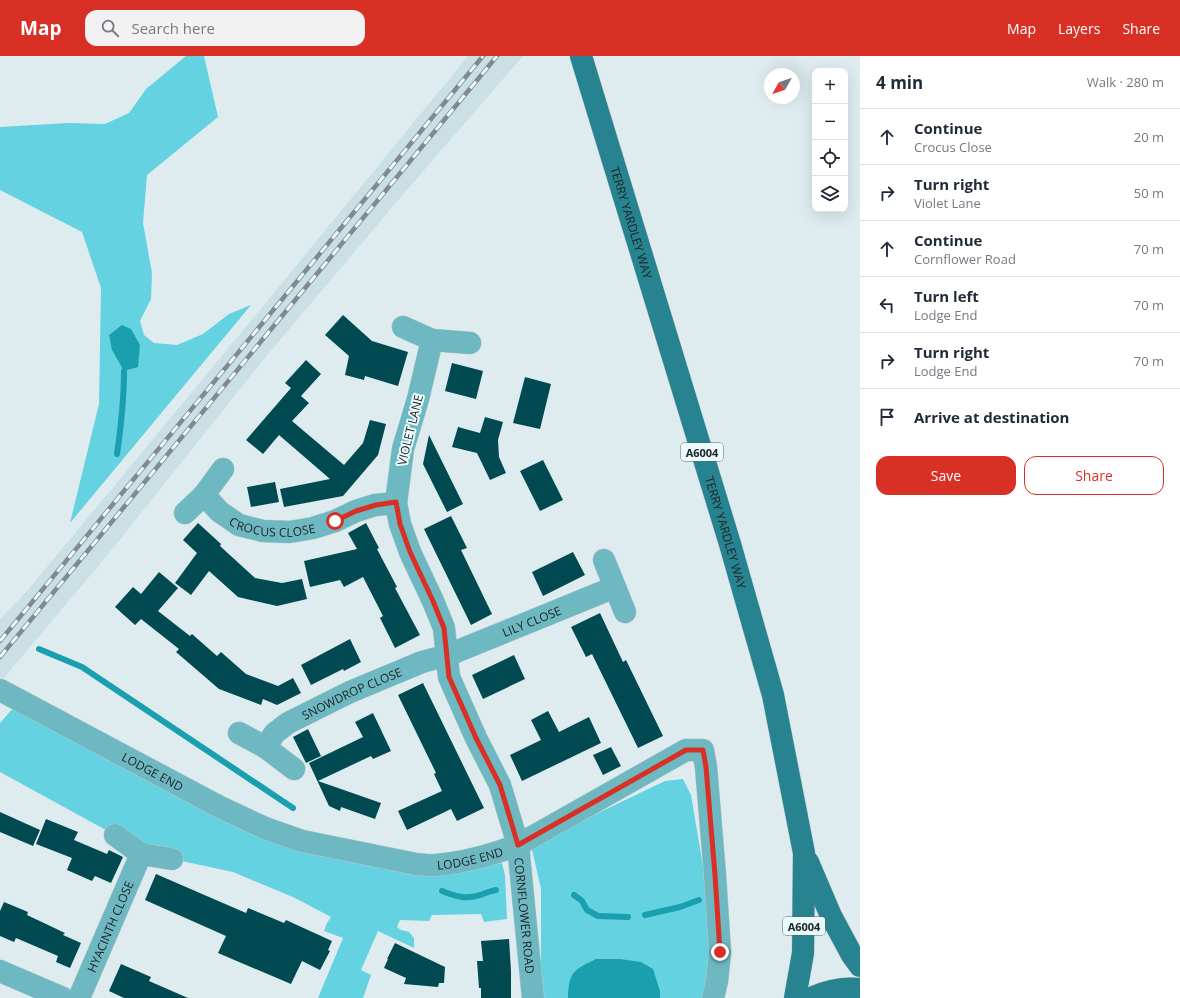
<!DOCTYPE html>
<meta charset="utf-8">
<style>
:root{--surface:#fff;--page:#f2f2f3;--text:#1f2937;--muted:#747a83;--line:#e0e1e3;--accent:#d93025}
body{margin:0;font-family:"Open Sans",sans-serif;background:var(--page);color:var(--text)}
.controls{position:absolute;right:12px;top:12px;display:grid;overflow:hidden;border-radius:8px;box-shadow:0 4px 16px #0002}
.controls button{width:36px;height:36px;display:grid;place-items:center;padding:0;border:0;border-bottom:1px solid var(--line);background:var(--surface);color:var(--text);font:20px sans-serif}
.compass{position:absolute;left:764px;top:12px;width:36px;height:36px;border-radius:50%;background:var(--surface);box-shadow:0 4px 16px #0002;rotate:230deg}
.stop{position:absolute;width:12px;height:12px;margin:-9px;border:3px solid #d93025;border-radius:50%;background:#fff}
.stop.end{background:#d93025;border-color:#fff;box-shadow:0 1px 4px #0008}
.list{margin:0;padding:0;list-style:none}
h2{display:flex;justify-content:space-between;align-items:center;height:52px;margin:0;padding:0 16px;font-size:17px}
h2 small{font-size:13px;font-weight:400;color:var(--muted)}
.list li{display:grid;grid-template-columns:26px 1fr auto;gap:12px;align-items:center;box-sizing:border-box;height:56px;padding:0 16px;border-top:1px solid var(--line)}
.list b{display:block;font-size:15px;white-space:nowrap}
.list p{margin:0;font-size:13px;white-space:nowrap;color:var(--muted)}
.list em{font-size:13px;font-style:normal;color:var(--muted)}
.actions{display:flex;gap:8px;padding:12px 16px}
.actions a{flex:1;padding:9px 0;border:1px solid var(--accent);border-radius:12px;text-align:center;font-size:14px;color:var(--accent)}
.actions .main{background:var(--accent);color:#fff}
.icon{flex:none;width:22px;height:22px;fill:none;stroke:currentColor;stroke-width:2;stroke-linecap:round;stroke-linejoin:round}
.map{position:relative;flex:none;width:860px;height:942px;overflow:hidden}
header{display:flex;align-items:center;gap:24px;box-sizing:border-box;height:56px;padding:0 20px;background:var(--accent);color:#fff}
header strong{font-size:19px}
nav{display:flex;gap:22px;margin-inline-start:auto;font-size:14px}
.search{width:280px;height:36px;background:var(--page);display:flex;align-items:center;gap:10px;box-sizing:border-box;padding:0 14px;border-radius:12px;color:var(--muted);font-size:15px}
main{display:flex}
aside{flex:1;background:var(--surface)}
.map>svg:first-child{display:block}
.built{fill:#cae0e4}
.green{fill:#64d2e1}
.water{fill:#1a9fae}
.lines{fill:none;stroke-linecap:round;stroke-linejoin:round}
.stream{stroke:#1a9fae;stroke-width:6}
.building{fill:#024a52}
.minor-casing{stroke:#bcc8cb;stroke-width:23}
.primary-casing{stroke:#bcc8cb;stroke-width:23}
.minor{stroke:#6eb8c2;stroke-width:22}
.primary{stroke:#27838f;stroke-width:22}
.rail-casing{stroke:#818a8c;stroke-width:4.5}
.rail{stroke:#ebfafc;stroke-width:3;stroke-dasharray:9;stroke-linecap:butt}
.route{stroke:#d93025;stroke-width:5}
.labels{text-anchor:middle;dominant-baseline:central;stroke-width:4;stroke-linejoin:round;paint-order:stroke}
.shield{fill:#ebfafc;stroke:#5d6566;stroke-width:1}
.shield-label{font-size:11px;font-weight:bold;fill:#202526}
.street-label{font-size:12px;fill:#202526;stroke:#ebfafc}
</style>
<header>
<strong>Map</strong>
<div class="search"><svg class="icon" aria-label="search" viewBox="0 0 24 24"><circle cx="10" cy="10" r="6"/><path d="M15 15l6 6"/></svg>Search here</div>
<nav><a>Map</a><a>Layers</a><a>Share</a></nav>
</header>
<main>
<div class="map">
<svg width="860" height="942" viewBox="0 0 860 942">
<rect width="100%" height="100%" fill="#deecef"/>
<!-- built -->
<path class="built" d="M 468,0 L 523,0 L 400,142 L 264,303 L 110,496 L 3,623 L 0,621 L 0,563 L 27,535 L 260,254 Z"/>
<!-- green -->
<g class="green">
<path d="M 186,0 L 204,0 L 218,61 L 147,119 L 143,167 L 152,217 L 151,243 L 140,265 L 144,279 L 154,287 L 177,289 L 203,278 L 229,258 L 251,249 L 70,467 L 99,348 L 101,232 L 82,176 L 0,134 L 0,71 L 68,67 L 105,68 L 129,57 L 146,33 Z"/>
<path d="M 20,644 L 302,785 L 493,809 L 502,807 L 505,819 L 507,863 L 484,866 L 481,858 L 432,859 L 429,865 L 400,864 L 397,871 L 401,874 L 409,876 L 414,882 L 414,892 L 378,875 L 361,914 L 371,919 L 363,942 L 318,942 L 343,882 L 324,875 L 327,867 L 331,861 L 295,842 L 233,816 L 172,803 L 115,779 L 0,716 L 0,667 Z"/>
<path d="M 683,723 L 691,739 L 705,822 L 713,942 L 541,942 L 541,833 L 531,789 L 665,725 Z"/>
</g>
<!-- water -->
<g class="water">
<path d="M 122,269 L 131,273 L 140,289 L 138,311 L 124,315 L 112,294 L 109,279 Z"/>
<path d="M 596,903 L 620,903 L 641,906 L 653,913 L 660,935 L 660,942 L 568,942 C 569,915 574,914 596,903 Z"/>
</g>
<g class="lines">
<!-- stream -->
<g class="stream">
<path d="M 117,398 C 121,370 124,343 124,315"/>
<path d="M 39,593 L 82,611 L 293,752"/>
<path d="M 442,835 C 454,840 467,844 480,839 C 486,837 490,835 496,834"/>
<path d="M 574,839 L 582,845 L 587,854 L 598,860 L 628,861"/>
<path d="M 645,859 L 680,851 L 699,844"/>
</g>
</g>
<!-- building -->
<g class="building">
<path d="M 343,259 L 372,285 L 408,296 L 398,330 L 365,320 L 364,324 L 345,319 L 349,300 L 325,279 Z"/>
<path d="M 306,304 L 321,318 L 301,340 L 309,347 L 292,365 L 344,409 L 363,387 L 370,364 L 386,368 L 378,399 L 343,440 L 284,451 L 280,433 L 330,423 L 279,379 L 263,398 L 246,384 L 291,332 L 285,327 Z"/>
<path d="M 452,307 L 483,315 L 476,343 L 445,335 Z"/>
<path d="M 525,321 L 551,328 L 540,373 L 513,367 Z"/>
<path d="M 485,361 L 503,366 L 498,384 L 499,401 L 506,417 L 490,424 L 477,397 L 452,391 L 458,371 L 480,377 Z"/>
<path d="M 429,379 L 463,448 L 447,456 L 423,408 Z"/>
<path d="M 543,404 L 563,444 L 540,455 L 520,415 Z"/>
<path d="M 275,426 L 279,446 L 251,451 L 247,431 Z"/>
<path d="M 451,460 L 467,492 L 461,494 L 492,558 L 471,569 L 424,473 Z"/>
<path d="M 198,467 L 221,488 L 220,490 L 255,522 L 282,527 L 302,523 L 307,543 L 277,550 L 238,541 L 209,515 L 191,539 L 175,527 L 197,497 L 183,484 Z"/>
<path d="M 366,467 L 379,492 L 377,493 L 397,531 L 395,532 L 420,579 L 395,592 L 380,562 L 383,560 L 363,521 L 344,531 L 340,524 L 310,531 L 304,505 L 357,493 L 348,477 Z"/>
<path d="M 573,496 L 585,519 L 543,540 L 532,516 Z"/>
<path d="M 159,516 L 178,532 L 158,555 L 190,580 L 192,578 L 217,600 L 221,596 L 246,618 L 278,630 L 293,622 L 301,637 L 277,649 L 263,643 L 261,649 L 219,633 L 176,596 L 179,593 L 141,563 L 135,569 L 115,551 L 133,531 L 141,538 Z"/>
<path d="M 600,557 L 623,606 L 626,604 L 663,680 L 638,692 L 592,598 L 586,601 L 571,571 Z"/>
<path d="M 350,583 L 361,606 L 344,615 L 343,613 L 311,629 L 301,609 Z"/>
<path d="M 514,599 L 525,623 L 483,643 L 472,619 Z"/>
<path d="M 423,627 L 484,752 L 457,765 L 451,753 L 407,774 L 398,755 L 442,735 L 434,718 L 436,717 L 398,639 Z"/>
<path d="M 548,655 L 559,676 L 589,661 L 601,687 L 522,725 L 510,699 L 541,684 L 531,664 Z"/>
<path d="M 373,657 L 391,695 L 373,703 L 371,700 L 318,725 L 381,747 L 375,763 L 341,751 L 340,755 L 329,750 L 309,707 L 363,681 L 355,666 Z"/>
<path d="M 308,673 L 321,700 L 306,707 L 293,681 Z"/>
<path d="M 611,691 L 621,710 L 603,719 L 593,699 Z"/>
<path d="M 0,756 L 40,774 L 33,790 L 0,776 Z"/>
<path d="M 46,763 L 78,776 L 74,784 L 107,798 L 109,794 L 123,801 L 111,827 L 95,820 L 92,825 L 67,814 L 72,802 L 36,788 Z"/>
<path d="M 156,818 L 246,857 L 248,852 L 284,867 L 286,864 L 332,885 L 328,894 L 330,895 L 320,914 L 302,905 L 291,928 L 218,897 L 226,880 L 145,844 Z"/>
<path d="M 4,846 L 28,856 L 27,859 L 65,877 L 63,879 L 81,887 L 70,912 L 56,906 L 58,900 L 16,882 L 14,886 L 0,880 L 0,855 Z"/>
<path d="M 509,883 L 511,915 L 511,942 L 481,942 L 481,932 L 479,932 L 477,905 L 483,905 L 481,885 Z"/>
<path d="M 395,887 L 445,911 L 444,927 L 439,927 L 438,931 L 404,928 L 406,922 L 384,912 L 388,903 L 387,903 Z"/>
<path d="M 121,908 L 151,921 L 149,925 L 188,942 L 124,942 L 109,935 Z"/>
</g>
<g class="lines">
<!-- minor casing -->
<g class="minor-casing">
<g id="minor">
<path d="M 403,271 L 432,284 L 470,287"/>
<path id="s1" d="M 432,284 L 418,343 L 403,393 L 396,447 L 400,468 L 410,496 L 433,545 L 444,572 L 449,621 L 476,682 L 500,729 L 518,789 L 533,942"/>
<path id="s2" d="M 204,439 L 220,456 L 239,469 L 263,475 L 290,476 L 313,472 L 335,465 L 356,455 L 375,449 L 396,447"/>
<path d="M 185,457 L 204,439 L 223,413"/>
<path d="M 604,504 L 625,556"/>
<path id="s3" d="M 0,634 L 218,750 L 265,772 L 302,785 L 416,808 C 422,808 429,810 435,809 C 463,807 491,799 518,789 L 686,694 L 703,694 L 706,711 L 715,819 L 720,896 L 717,925 L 713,942"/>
<path d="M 239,677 L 265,691 L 294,713"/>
<path id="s4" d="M 265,691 L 275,677 L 288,667 L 350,636 L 422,606 L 448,599 L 615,531"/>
<path d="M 115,779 L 141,798 L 172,803"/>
<path d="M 0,915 L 63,942"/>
<path id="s5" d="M 79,942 L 141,798"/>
</g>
</g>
<!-- primary casing -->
<g class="primary-casing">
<g id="primary">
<path id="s6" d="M 581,0 L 730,488 L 773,639 L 804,797 L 803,897 L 795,942"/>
<path d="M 808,806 L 831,860 L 852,899 L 860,910"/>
<path d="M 811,942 C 826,935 843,931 860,933"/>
</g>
</g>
<!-- minor -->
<use href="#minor" class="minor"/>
<!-- primary -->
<use href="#primary" class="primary"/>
<!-- rail casing -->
<g class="rail-casing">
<g id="rail">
<path d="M 0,585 L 483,0"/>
<path d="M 0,601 L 497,0"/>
</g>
</g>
<!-- rail -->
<use href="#rail" class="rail"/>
</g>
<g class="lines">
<!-- route -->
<path class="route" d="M 335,465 L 356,455 L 376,449 L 396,446 L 400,468 L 410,496 L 433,545 L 444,572 L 449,621 L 476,682 L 500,729 L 518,789 L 686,694 L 703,694 L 706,711 L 715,819 L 720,896"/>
</g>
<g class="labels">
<!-- shield labels -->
<g class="shield">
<rect x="681" y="387" width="42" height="18" rx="3"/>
<rect x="783" y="861" width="42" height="18" rx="3"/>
</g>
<g class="shield-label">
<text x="702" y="396">A6004</text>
<text x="804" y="870">A6004</text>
</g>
<!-- street labels -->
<g class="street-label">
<text stroke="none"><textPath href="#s6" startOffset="174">TERRY YARDLEY WAY</textPath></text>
<text transform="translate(410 374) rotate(-76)">VIOLET LANE</text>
<text stroke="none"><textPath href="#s2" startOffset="80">CROCUS CLOSE</textPath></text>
<text stroke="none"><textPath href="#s6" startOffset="498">TERRY YARDLEY WAY</textPath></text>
<text stroke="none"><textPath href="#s4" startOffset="298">LILY CLOSE</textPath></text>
<text stroke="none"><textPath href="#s4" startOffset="104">SNOWDROP CLOSE</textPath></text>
<text stroke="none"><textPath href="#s3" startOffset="173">LODGE END</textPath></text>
<text stroke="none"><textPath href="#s3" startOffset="509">LODGE END</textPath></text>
<text stroke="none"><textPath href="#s1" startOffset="604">CORNFLOWER ROAD</textPath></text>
<text stroke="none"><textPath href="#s5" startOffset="78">HYACINTH CLOSE</textPath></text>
</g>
</g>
</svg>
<div class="controls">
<button>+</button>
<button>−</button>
<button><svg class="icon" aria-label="locate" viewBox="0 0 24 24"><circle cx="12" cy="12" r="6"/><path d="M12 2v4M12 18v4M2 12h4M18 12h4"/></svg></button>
<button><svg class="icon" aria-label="layers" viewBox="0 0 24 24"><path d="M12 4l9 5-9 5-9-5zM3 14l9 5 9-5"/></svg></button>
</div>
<svg class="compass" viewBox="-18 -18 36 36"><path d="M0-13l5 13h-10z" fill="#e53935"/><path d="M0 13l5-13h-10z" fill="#747a83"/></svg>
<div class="stop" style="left:335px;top:465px"></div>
<div class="stop end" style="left:720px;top:896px"></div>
</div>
<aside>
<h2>4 min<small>Walk · 280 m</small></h2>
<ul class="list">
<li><svg class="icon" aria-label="ahead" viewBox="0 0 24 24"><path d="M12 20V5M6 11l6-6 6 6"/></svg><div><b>Continue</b><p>Crocus Close</p></div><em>20 m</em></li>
<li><svg class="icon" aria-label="right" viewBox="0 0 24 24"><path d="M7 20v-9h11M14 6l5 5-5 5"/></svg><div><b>Turn right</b><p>Violet Lane</p></div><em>50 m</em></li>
<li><svg class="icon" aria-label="ahead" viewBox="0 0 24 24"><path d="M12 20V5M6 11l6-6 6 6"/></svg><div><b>Continue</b><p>Cornflower Road</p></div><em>70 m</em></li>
<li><svg class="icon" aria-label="left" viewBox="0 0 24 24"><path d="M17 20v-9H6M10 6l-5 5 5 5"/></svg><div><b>Turn left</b><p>Lodge End</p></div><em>70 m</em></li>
<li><svg class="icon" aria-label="right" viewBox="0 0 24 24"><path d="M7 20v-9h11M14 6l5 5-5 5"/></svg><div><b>Turn right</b><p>Lodge End</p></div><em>70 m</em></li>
<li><svg class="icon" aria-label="arrive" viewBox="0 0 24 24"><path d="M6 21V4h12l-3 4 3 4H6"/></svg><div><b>Arrive at destination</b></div></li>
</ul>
<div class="actions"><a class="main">Save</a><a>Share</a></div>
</aside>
</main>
